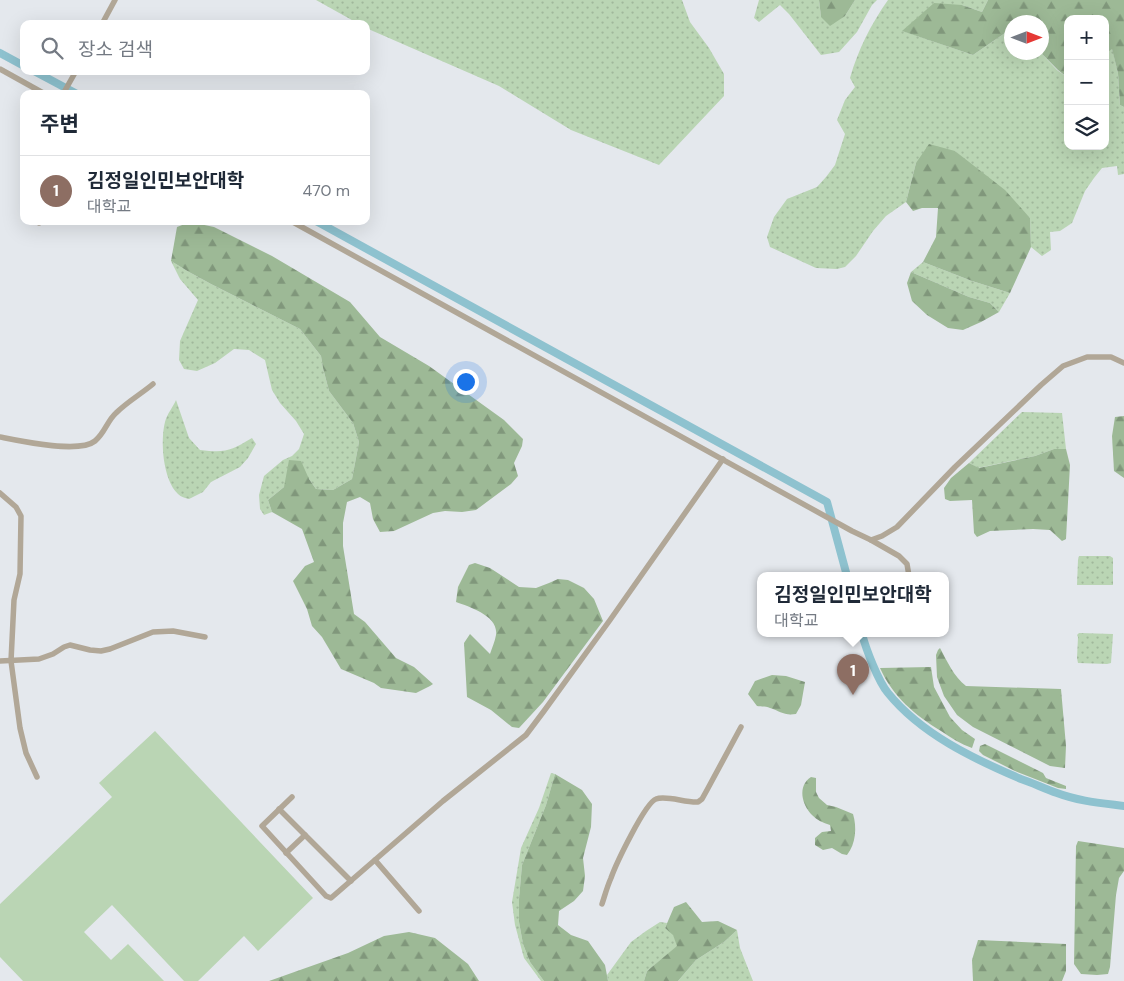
<!DOCTYPE html>
<html lang="ko">
<meta charset="utf-8">
<style>
:root{--surface:#fff;--page:#f6f6f7;--text:#1f2937;--muted:#747a83;--line:#e0e1e3;--accent:#6c50ca}
body{margin:0;font-family:"DM Sans","Noto Sans KR",sans-serif;background:var(--page);color:var(--text)}
.controls{position:absolute;right:15px;top:15px;display:grid;overflow:hidden;border-radius:10px;box-shadow:0 5px 20px #0002}
.controls button{width:45px;height:45px;display:grid;place-items:center;padding:0;border:0;border-bottom:1px solid var(--line);background:var(--surface);color:var(--text);font:25px sans-serif}
.compass{position:absolute;left:1004px;top:15px;width:45px;height:45px;border-radius:50%;background:var(--surface);box-shadow:0 5px 20px #0002;rotate:90deg}
.you{position:absolute;left:465px;top:381px;width:18px;height:18px;margin:-12px;border:4px solid #fff;border-radius:50%;background:#1a73e8;box-shadow:0 0 0 8px #1a73e833}
.badge{display:grid;place-items:center;width:32px;height:32px;border-radius:50%;background:var(--accent);color:#fff;font-size:16px;font-weight:700}
.pin{position:absolute;translate:-50% -41px;filter:drop-shadow(0 1px 2px #0008)}
.pin::after{content:'';position:absolute;top:26px;width:18px;height:15px;background:inherit;clip-path:polygon(0 0,100% 0,50% 100%)}
.popup{position:absolute;left:757px;top:572px;width:192px;height:65px;box-sizing:border-box;display:grid;place-content:center;border-radius:10px;background:var(--surface);filter:drop-shadow(0 1px 4px #0005);font-size:16px;white-space:nowrap;color:var(--muted)}
.popup b{font-size:19px;color:var(--text)}
.popup::after{content:'';position:absolute;left:50%;top:100%;margin-left:-10px;border:10px solid transparent;border-top-color:var(--surface)}
.list{margin:0;padding:0;list-style:none}
h2{display:flex;justify-content:space-between;align-items:center;height:65px;margin:0;padding:0 20px;font-size:21px}
h2 small{font-size:16px;font-weight:400;color:var(--muted)}
.list li{display:grid;grid-template-columns:32px 1fr auto;gap:15px;align-items:center;box-sizing:border-box;height:70px;padding:0 20px;border-top:1px solid var(--line)}
.list b{display:block;font-size:19px;white-space:nowrap}
.list p{margin:0;font-size:16px;white-space:nowrap;color:var(--muted)}
.list em{font-size:16px;font-style:normal;color:var(--muted)}
.icon{flex:none;width:28px;height:28px;fill:none;stroke:currentColor;stroke-width:2;stroke-linecap:round;stroke-linejoin:round}
.map{position:relative;flex:none;width:1124px;height:981px;overflow:hidden}
.search{position:absolute;background:var(--surface);box-shadow:0 5px 20px #0002;left:20px;top:20px;width:350px;height:55px;display:flex;align-items:center;gap:12px;box-sizing:border-box;padding:0 18px;border-radius:10px;color:var(--muted);font-size:19px}
.panel{position:absolute;background:var(--surface);box-shadow:0 5px 20px #0002;left:20px;top:90px;width:350px;height:135px;border-radius:10px}
.map>svg:first-child{display:block}
.grass{fill:url(#grass-dots)}
.forest{fill:url(#forest-firs)}
.pitch{fill:#bad5b4}
.lines{fill:none;stroke-linecap:round;stroke-linejoin:round}
.canal{stroke:#8ec2cf;stroke-width:8}
.street{stroke:#b1a797;stroke-width:5.5}
</style>
<div class="map">
<svg width="1124" height="981" viewBox="0 0 1124 981">
<defs>
<pattern id="grass-dots" width="8" height="8" patternUnits="userSpaceOnUse" patternTransform="scale(1.25)"><rect width="8" height="8" fill="#bad5b4"/><path d="M2 2h.1M6 6h.1" fill="none" stroke="#a0b79b" stroke-width="1.8" stroke-linecap="round"/></pattern>
<pattern id="forest-firs" width="22" height="20" patternUnits="userSpaceOnUse" patternTransform="scale(1.25)"><rect width="22" height="20" fill="#9db996"/><path d="M5 1l3.5 6h-7zM16 11l3.5 6h-7z" fill="#80977b"/></pattern>
</defs>
<rect width="100%" height="100%" fill="#e4e8ed"/>
<!-- grass -->
<g class="grass">
<path d="M 316,0 L 682,0 L 690,22 L 709,48 L 724,74 L 724,96 L 659,165 L 571,130 L 499,86 L 366,28 L 366,24 L 359,24 Z"/>
<path d="M 759,0 L 819,0 L 821,17 L 845,16 L 855,0 L 877,0 L 872,5 L 857,32 L 839,52 L 821,55 L 789,14 L 780,5 L 759,22 L 754,18 Z"/>
<path d="M 888,0 L 988,0 L 982,12 L 962,5 L 903,31 L 973,55 L 1005,33 L 1011,34 L 1012,52 L 1041,53 L 1057,70 L 1068,78 L 1068,146 L 1105,146 L 1105,54 L 1112,48 L 1118,73 L 1120,105 L 1124,107 L 1124,174 L 1118,175 L 1117,166 L 1102,168 L 1094,178 L 1085,191 L 1072,223 L 1060,231 L 1050,232 L 1051,250 L 1042,256 L 1031,247 L 1030,218 L 955,151 L 916,163 L 906,202 L 886,216 L 873,231 L 856,256 L 845,267 L 837,269 L 816,268 L 770,247 L 767,237 L 774,217 L 787,199 L 817,187 L 826,177 L 835,165 L 845,134 L 837,120 L 845,100 L 855,87 L 850,78 C 858,50 871,24 888,0 Z"/>
<path d="M 171,261 L 189,272 L 211,284 L 300,329 L 321,356 L 323,368 L 329,391 L 353,423 L 359,442 L 352,479 L 333,490 L 316,489 L 309,479 L 284,487 L 268,500 L 272,512 L 264,515 L 260,509 L 259,495 L 264,476 L 283,460 L 292,456 L 299,449 L 304,434 L 296,421 L 280,403 L 272,390 L 265,360 L 249,350 L 234,349 L 215,363 L 197,371 L 184,369 L 179,360 L 180,341 L 198,300 L 180,279 Z"/>
<path d="M 923,262 L 972,281 L 1010,293 L 999,312 L 990,303 L 969,297 L 911,272 Z"/>
<path d="M 176,400 L 189,438 L 200,450 C 226,453 230,451 252,438 L 256,444 L 248,458 L 240,467 L 211,482 L 203,492 L 189,499 C 185,498 181,497 178,494 C 163,480 160,441 165,422 C 167,414 173,407 176,400 Z"/>
<path d="M 1022,412 L 1062,413 L 1066,449 L 1054,449 L 1035,456 L 978,468 L 969,463 Z"/>
<path d="M 1079,556 L 1110,556 L 1113,558 L 1113,585 L 1077,585 L 1078,560 Z"/>
<path d="M 1079,633 L 1113,634 L 1111,663 L 1107,664 L 1078,663 L 1077,658 L 1078,637 L 1077,635 Z"/>
<path d="M 551,773 L 555,774 L 546,805 L 522,865 L 519,899 L 519,922 L 523,944 L 530,962 L 544,981 L 541,981 L 524,958 L 515,925 L 512,902 L 521,848 L 539,808 Z"/>
<path d="M 660,922 L 667,923 L 665,928 L 673,934 L 678,946 L 647,971 L 644,981 L 608,981 L 607,975 L 631,942 L 646,931 Z"/>
<path d="M 737,930 L 740,948 L 753,981 L 678,981 L 696,960 L 724,942 Z"/>
</g>
<!-- forest -->
<g class="forest">
<path d="M 819,0 L 855,0 L 845,16 L 830,26 L 821,17 Z"/>
<path d="M 988,0 L 1124,0 L 1124,107 L 1120,105 L 1118,73 L 1112,49 L 1105,54 L 1105,19 L 1068,19 L 1068,78 L 1058,70 L 1041,53 L 1042,52 L 1042,22 L 1012,22 L 1011,34 L 1005,33 L 973,55 L 902,31 L 934,3 L 962,5 L 982,12 Z"/>
<path d="M 929,144 L 955,151 L 1005,190 L 1030,218 L 1031,247 L 1010,293 L 972,281 L 923,262 L 936,237 L 938,208 L 922,208 L 913,211 L 906,202 L 916,163 Z"/>
<path d="M 190,222 L 214,227 L 272,256 L 350,302 L 380,337 L 429,366 L 504,420 L 523,439 L 522,446 L 514,463 L 518,476 L 511,484 L 476,510 L 462,512 L 445,511 L 433,513 L 394,531 L 380,532 L 373,519 L 370,503 L 360,497 L 347,502 L 343,523 L 343,546 L 354,614 L 365,622 L 396,658 L 414,667 L 433,684 L 430,686 L 416,693 L 381,688 L 374,683 L 341,669 L 322,637 L 312,626 L 307,609 L 293,581 L 305,566 L 314,562 L 302,529 L 272,512 L 268,500 L 284,487 L 289,460 L 301,461 L 309,479 L 316,489 L 333,490 L 352,479 L 359,442 L 353,423 L 329,391 L 323,368 L 321,356 L 300,329 L 211,284 L 189,272 L 171,261 L 177,227 Z"/>
<path d="M 911,272 L 969,297 L 990,303 L 999,312 L 981,322 L 963,330 L 948,328 L 927,315 L 912,301 L 907,283 Z"/>
<path d="M 1124,416 L 1124,478 L 1114,471 L 1112,436 L 1115,417 Z"/>
<path d="M 1054,449 L 1066,449 L 1070,465 L 1066,539 L 1062,541 L 1050,530 L 1033,529 L 990,531 L 977,537 L 974,533 L 972,500 L 950,501 L 945,499 L 944,488 L 951,478 L 969,463 L 979,468 L 1035,456 Z"/>
<path d="M 475,563 L 490,568 L 519,587 L 536,588 L 549,583 L 558,579 L 568,580 L 584,588 L 594,599 L 603,621 L 543,702 L 519,728 L 512,727 L 491,710 L 467,697 L 464,643 L 470,634 L 490,654 C 492,648 495,641 496,635 C 499,616 470,607 456,602 L 458,587 L 469,565 Z"/>
<path d="M 940,648 C 947,661 954,677 966,686 L 1061,689 L 1066,746 L 1065,768 L 1050,766 L 973,727 L 957,715 L 944,696 L 937,677 L 936,655 L 938,650 Z"/>
<path d="M 931,667 L 934,687 L 950,717 L 962,730 L 975,739 L 972,748 C 961,744 951,738 941,731 C 915,715 893,697 880,668 Z"/>
<path d="M 772,675 L 786,676 L 805,682 L 801,705 L 796,714 C 784,716 780,711 770,708 C 766,706 761,707 757,706 L 748,694 L 755,681 Z"/>
<path d="M 985,744 L 1043,773 L 1046,778 L 1066,786 L 1066,789 L 1058,788 L 1015,771 L 983,755 L 979,751 L 980,746 Z"/>
<path d="M 555,774 L 582,790 L 592,804 L 591,827 L 583,858 L 585,876 L 583,891 L 574,901 L 559,911 L 558,925 L 571,935 L 588,941 L 605,965 L 608,981 L 544,981 L 530,962 L 523,944 L 519,922 L 519,899 L 522,865 L 546,805 Z"/>
<path d="M 811,777 L 816,778 L 816,792 L 819,798 L 827,805 L 836,807 L 853,814 C 857,827 856,844 847,855 L 842,854 L 832,848 L 823,850 L 815,845 L 815,838 L 822,832 L 831,831 L 830,825 C 823,823 817,820 812,815 C 802,805 797,786 811,777 Z"/>
<path d="M 1078,841 L 1124,848 L 1124,871 L 1119,878 L 1116,895 L 1110,967 L 1108,974 L 1097,975 L 1081,974 L 1074,964 L 1076,846 Z"/>
<path d="M 686,902 L 702,922 L 718,921 L 737,930 L 724,942 L 696,960 L 678,981 L 644,981 L 647,971 L 677,946 L 673,935 L 665,928 L 674,907 Z"/>
<path d="M 409,932 L 435,938 L 468,964 L 479,981 L 269,981 L 348,953 L 384,936 Z"/>
<path d="M 978,940 L 1066,944 L 1066,971 L 1062,981 L 973,981 L 972,960 Z"/>
</g>
<!-- pitch -->
<path class="pitch" d="M 155,731 L 313,898 L 258,951 L 244,936 L 198,981 L 184,981 L 112,905 L 84,932 L 111,960 L 128,944 L 164,981 L 23,981 L 0,957 L 0,904 L 112,797 L 99,783 Z"/>
<g class="lines">
<!-- canal -->
<g class="canal">
<path d="M 0,53 L 24,66"/>
<path d="M 34,71 L 77,94"/>
<path d="M 316,221 L 827,502 L 847,576"/>
<path d="M 862,634 C 866,649 878,681 888,693 C 921,734 974,759 1021,779 C 1033,783 1045,789 1057,793 C 1078,801 1101,803 1124,806"/>
</g>
<!-- street -->
<g class="street">
<path d="M 102,24 L 115,0"/>
<path d="M 0,69 L 45,94"/>
<path d="M 63,94 L 76,71"/>
<path d="M 291,221 L 852,531 L 871,540 L 882,536 L 897,527 L 955,467 L 1041,385 L 1063,366 L 1087,357 L 1111,357 L 1124,363"/>
<path d="M 39,223 L 40,221"/>
<path d="M 0,437 C 20,441 79,454 95,441 C 105,433 107,421 116,413 C 127,402 141,394 153,384"/>
<path d="M 0,493 L 16,507 L 21,516 L 20,574 L 14,600 L 11,661 L 20,728 L 26,753 L 37,777"/>
<path d="M 871,540 L 899,556 L 907,564 L 909,576"/>
<path d="M 0,661 L 39,659 L 53,654 L 64,647 L 70,645 L 90,650 L 101,651 L 110,649 L 153,632 L 173,631 L 205,637"/>
<path d="M 292,797 L 262,826 L 326,896 L 331,898 L 443,801 L 526,735 L 544,711 L 610,620 L 723,459"/>
<path d="M 279,809 L 351,881"/>
<path d="M 286,853 L 305,835"/>
<path d="M 375,860 L 419,911"/>
<path d="M 602,904 C 605,895 607,887 611,878 C 616,864 645,803 656,799 C 666,795 686,803 698,802 L 702,799 L 707,790 L 741,727"/>
</g>
</g>
</svg>
<div class="controls">
<button>+</button>
<button>−</button>
<button><svg class="icon" aria-label="layers" viewBox="0 0 24 24"><path d="M12 4l9 5-9 5-9-5zM3 14l9 5 9-5"/></svg></button>
</div>
<svg class="compass" viewBox="-18 -18 36 36"><path d="M0-13l5 13h-10z" fill="#e53935"/><path d="M0 13l5-13h-10z" fill="#747a83"/></svg>
<div class="you"></div>
<div class="pin badge" style="left:853px;top:695px;background:#8d6e63">1</div>
<div class="popup"><b>김정일인민보안대학</b>대학교</div>
<div class="search"><svg class="icon" aria-label="search" viewBox="0 0 24 24"><circle cx="10" cy="10" r="6"/><path d="M15 15l6 6"/></svg>장소 검색</div>
<section class="panel">
<h2>주변<small></small></h2>
<ul class="list">
<li><span class="badge" style="background:#8d6e63">1</span><div><b>김정일인민보안대학</b><p>대학교</p></div><em>470 m</em></li>
</ul>
</section>
</div>
